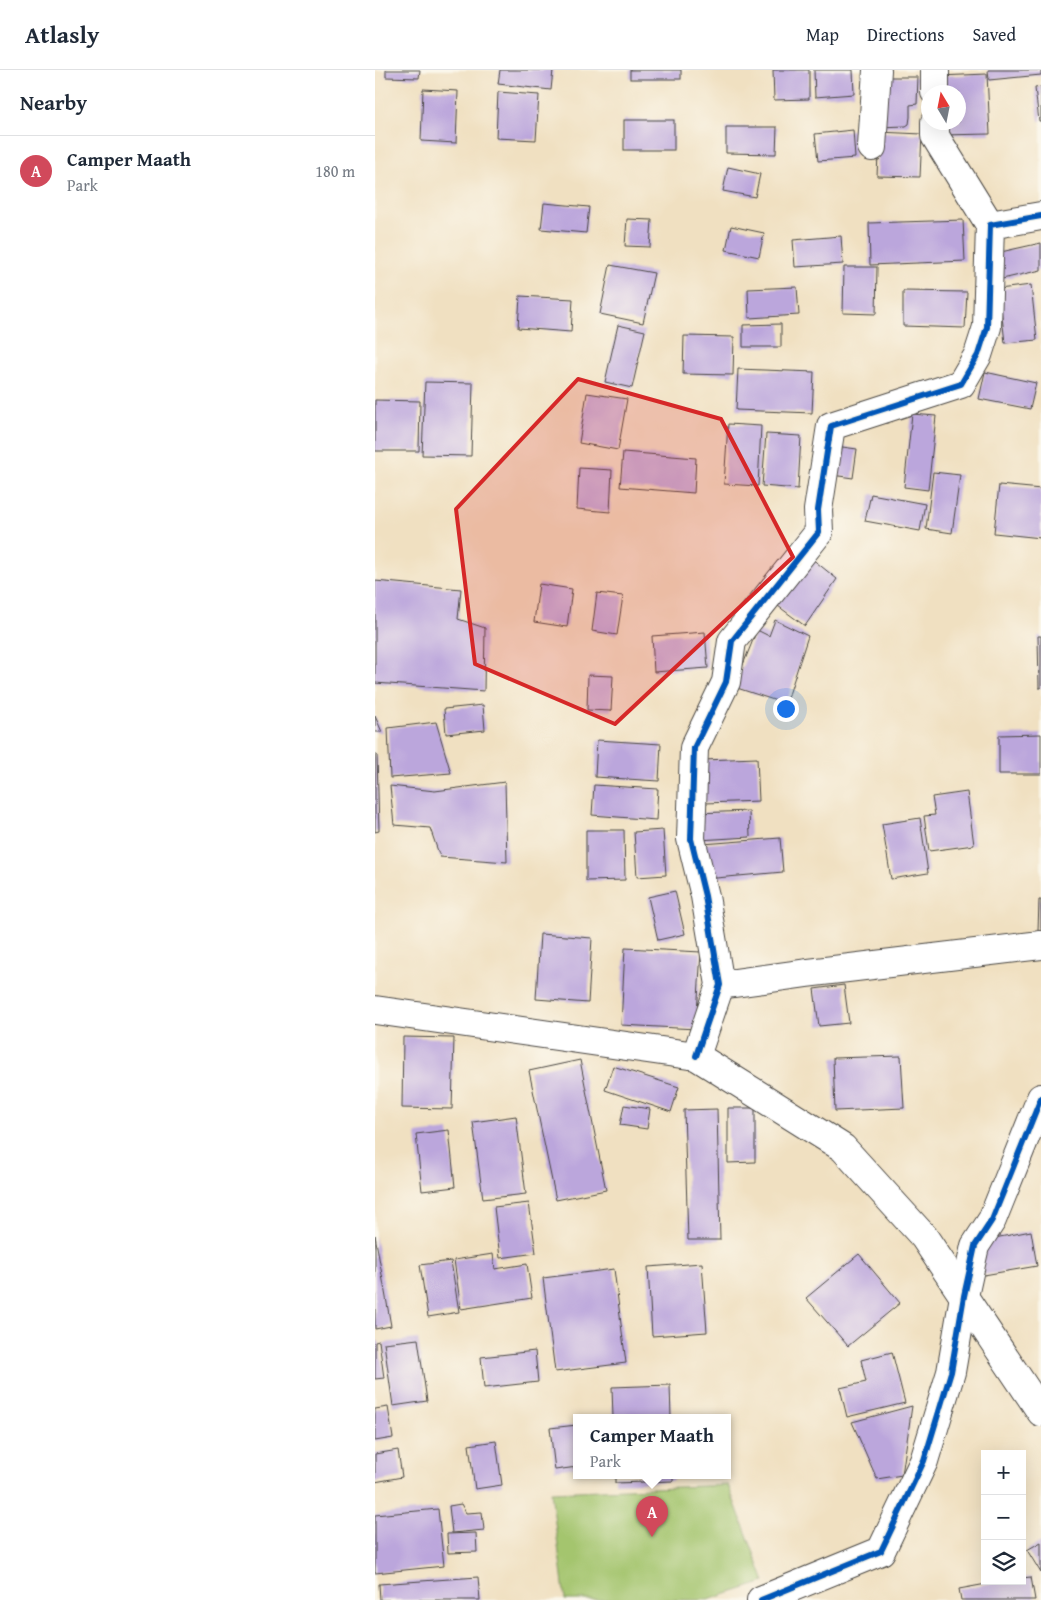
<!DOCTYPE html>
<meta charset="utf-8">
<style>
:root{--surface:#fff;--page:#f2f2f3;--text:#1f2937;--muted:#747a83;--line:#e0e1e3;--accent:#d1495b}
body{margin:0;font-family:"Gentium Book Plus",serif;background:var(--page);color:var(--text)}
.controls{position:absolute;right:15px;bottom:15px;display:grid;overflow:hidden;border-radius:0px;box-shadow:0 5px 20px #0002}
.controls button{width:45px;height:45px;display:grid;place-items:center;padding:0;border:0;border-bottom:1px solid var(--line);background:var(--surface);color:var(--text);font:25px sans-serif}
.compass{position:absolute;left:546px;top:15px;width:45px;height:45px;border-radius:50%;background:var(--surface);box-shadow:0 5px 20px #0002;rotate:350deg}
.you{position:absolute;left:410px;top:638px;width:18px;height:18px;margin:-12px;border:4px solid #fff;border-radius:50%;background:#1a73e8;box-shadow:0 0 0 8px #1a73e833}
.badge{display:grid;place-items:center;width:32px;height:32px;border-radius:50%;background:var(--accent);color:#fff;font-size:16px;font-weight:700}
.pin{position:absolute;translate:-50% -41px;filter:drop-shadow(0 1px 2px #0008)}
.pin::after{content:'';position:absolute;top:26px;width:18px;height:15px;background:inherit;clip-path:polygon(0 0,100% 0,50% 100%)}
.popup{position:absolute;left:198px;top:1344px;width:158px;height:65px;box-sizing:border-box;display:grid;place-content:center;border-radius:0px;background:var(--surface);filter:drop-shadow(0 1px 4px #0005);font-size:16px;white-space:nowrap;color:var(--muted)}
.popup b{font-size:19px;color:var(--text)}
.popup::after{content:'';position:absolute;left:50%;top:100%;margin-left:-10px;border:10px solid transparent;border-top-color:var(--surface)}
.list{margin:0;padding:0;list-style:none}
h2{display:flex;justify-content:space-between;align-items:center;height:65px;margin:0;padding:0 20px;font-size:21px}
h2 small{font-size:16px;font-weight:400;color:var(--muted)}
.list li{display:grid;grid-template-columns:32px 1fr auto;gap:15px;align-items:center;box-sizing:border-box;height:70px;padding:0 20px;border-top:1px solid var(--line)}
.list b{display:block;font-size:19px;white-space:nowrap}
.list p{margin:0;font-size:16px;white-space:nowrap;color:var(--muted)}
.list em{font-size:16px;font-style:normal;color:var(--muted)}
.icon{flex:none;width:28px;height:28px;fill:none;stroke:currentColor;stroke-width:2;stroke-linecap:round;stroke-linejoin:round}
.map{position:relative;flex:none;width:666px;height:1530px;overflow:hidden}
header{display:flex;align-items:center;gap:30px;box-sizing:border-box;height:70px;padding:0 25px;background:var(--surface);border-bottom:1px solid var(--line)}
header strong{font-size:24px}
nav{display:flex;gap:28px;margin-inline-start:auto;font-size:18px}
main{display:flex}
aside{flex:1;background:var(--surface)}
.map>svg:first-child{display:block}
.green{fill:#a4c56e;stroke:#68784c}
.building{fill:#bba6dc}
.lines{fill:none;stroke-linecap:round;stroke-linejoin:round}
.minor-casing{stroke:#494642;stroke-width:30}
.primary-casing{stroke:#494642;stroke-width:30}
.minor{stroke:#fff;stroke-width:28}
.primary{stroke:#fff;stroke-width:28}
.cycleway-casing{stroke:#fbf7ec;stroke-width:9}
.cycleway{stroke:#0057b8;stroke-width:6}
.marked{fill:#d62828;fill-opacity:0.2;stroke:#d62828;stroke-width:4;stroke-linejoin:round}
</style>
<header>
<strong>Atlasly</strong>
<nav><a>Map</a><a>Directions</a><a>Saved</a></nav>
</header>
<main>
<aside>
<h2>Nearby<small></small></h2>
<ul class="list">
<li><span class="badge">A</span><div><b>Camper Maath</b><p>Park</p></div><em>180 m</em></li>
</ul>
</aside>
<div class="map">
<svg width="666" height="1530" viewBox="0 0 666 1530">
<rect width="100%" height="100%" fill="#fbf7ec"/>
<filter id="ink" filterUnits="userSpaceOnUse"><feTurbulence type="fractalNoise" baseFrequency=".02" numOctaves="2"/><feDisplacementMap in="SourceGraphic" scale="10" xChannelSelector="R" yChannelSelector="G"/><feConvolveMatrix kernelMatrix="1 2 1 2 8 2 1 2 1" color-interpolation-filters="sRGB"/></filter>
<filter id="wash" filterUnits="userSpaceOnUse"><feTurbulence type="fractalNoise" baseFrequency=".0096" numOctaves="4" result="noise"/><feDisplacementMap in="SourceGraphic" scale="20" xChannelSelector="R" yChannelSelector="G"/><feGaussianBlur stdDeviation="1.12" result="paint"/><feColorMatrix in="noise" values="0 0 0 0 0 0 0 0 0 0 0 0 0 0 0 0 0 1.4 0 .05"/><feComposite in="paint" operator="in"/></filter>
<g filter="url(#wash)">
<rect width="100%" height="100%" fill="#f0e0c1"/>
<!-- green -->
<path class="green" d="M 353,1415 L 390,1512 L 333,1530 L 190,1530 L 176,1422 Z"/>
<g id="blocks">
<!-- building -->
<g class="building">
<path d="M 11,0 L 45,0 L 44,8 L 11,7 Z"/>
<path d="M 125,0 L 178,0 L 176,20 L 123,14 Z"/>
<rect x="255" y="0" width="51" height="9"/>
<path d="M 398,0 L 434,0 L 434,29 L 399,30 Z"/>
<path d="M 439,0 L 478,0 L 479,24 L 440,27 Z"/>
<path d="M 613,0 L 666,0 L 666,5 L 614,10 Z"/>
<path d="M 612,4 L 615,64 L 567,65 L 566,52 L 584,52 L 584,22 L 565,22 L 564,6 Z"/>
<path d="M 504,7 L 543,7 L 542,34 L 535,35 L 535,47 L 534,54 L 531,56 L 503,57 Z"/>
<path d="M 666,17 L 666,51 L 664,51 L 660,18 Z"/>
<path d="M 48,19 L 83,21 L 81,73 L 46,71 Z"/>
<path d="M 123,22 L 164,25 L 161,70 L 121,68 Z"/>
<rect x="249" y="50" width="50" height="30"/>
<path d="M 351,57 L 402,57 L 401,84 L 351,83 Z"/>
<path d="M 478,60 L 480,88 L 443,91 L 440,64 Z"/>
<path d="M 504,62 L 547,64 L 545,107 L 502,106 Z"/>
<path d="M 353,97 L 385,104 L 380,127 L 348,121 Z"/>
<path d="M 169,133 L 214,137 L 211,163 L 166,159 Z"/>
<path d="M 252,149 L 277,150 L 275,177 L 250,176 Z"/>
<path d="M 588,150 L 590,191 L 495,195 L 494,153 Z"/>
<path d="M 356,156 L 389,163 L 384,187 L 351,180 Z"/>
<path d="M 466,166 L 468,194 L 420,197 L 418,170 Z"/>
<path d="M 666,173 L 666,200 L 623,210 L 617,184 Z"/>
<path d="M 235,195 L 279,203 L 268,253 L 225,244 Z"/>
<path d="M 469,197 L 502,197 L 501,244 L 468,243 Z"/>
<path d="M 656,215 L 662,270 L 630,273 L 624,219 Z"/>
<path d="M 422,217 L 424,245 L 374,248 L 373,219 Z"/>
<path d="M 528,221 L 592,222 L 590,258 L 528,256 Z"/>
<path d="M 145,226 L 198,229 L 196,262 L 143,258 Z"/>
<path d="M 406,254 L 406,277 L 368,277 L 368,255 Z"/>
<path d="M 243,255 L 270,261 L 257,318 L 230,312 Z"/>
<path d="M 309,266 L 359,267 L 358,305 L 308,304 Z"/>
<path d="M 363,299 L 439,302 L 437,343 L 361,340 Z"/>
<path d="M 610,302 L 661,313 L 655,339 L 604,329 Z"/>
<path d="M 50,312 L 98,313 L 96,386 L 47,385 Z"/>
<path d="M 212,323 L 252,329 L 243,380 L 204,373 Z"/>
<path d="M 0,330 L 45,331 L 44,381 L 0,381 Z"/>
<path d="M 537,344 L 561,346 L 553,420 L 529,417 Z"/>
<path d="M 353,354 L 386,356 L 383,416 L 349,414 Z"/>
<path d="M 391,364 L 426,366 L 423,419 L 387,416 Z"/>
<path d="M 460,376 L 482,379 L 478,408 L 457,405 Z"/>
<path d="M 248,382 L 321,388 L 319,423 L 245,417 Z"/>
<path d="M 204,398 L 237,400 L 235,442 L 202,439 Z"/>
<path d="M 558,402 L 585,405 L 577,463 L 551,459 Z"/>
<path d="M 624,415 L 666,419 L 666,468 L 619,463 Z"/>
<path d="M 496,424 L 550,434 L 545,461 L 490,451 Z"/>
<path d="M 436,488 L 462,509 L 430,556 L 399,533 Z"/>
<path d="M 0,511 L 86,519 L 83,549 L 110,558 L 109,621 L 0,613 Z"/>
<path d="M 164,514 L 197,519 L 192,557 L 159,552 Z"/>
<path d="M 222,523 L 248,526 L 242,565 L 217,561 Z"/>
<path d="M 400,550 L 433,566 L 411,634 L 359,617 L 382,560 L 394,566 Z"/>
<path d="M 330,562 L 333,598 L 279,602 L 277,566 Z"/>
<path d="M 663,566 L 666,566 L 666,618 L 664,618 Z"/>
<path d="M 213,605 L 238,606 L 236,641 L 212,640 Z"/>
<path d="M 108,635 L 110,660 L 71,664 L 69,639 Z"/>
<path d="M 0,646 L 7,662 L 0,662 Z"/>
<path d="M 61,652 L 76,703 L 15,708 L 13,658 Z"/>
<path d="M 666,664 L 666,704 L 624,704 L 624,665 Z"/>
<path d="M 222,670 L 286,674 L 284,711 L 220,707 Z"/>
<path d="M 0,685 L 2,685 L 4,761 L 0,762 Z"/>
<path d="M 382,688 L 384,731 L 330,733 L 328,690 Z"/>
<path d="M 130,712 L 132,792 L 65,787 L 55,758 L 19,755 L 15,716 L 60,721 Z"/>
<path d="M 219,715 L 283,719 L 281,750 L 217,745 Z"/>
<path d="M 592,722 L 599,775 L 554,781 L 549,746 L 560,745 L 557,727 Z"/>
<path d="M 374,741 L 375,767 L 323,770 L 322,743 Z"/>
<path d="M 545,748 L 553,803 L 516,809 L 507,754 Z"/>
<path d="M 211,760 L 249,760 L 250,810 L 211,811 Z"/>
<path d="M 288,760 L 291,805 L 262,807 L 259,762 Z"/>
<path d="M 405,768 L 408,802 L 330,809 L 328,774 Z"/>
<path d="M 300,821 L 310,864 L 283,870 L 273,827 Z"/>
<path d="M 664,830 L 666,830 L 666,861 L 663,861 Z"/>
<path d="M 165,864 L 217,868 L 213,933 L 161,929 Z"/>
<path d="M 250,878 L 326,882 L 321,959 L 246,955 Z"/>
<path d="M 469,915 L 474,953 L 444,956 L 439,919 Z"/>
<path d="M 28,967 L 79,968 L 77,1039 L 27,1038 Z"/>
<path d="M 526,986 L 529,1038 L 460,1041 L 458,988 Z"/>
<path d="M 205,990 L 231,1120 L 181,1130 L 154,1001 Z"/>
<path d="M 238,996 L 304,1017 L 296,1042 L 230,1020 Z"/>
<path d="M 249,1035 L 275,1039 L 272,1059 L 245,1055 Z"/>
<path d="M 353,1038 L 380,1038 L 380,1092 L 353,1093 Z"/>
<path d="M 342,1039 L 345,1170 L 313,1170 L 309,1040 Z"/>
<path d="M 141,1046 L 151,1124 L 108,1129 L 98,1052 Z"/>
<path d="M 74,1060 L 80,1117 L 47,1121 L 41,1064 Z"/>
<path d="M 154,1133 L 161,1183 L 125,1188 L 119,1137 Z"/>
<path d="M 656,1161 L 662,1196 L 609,1205 L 604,1171 Z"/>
<path d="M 0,1165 L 16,1256 L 0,1259 Z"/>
<path d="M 118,1184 L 120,1199 L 152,1194 L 157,1228 L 86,1239 L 79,1190 Z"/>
<path d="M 484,1184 L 525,1233 L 473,1276 L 431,1228 Z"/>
<path d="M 76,1191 L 84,1242 L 53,1247 L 45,1195 Z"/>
<path d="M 327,1193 L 332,1262 L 277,1266 L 273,1197 Z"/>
<path d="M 239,1199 L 251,1293 L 180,1302 L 168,1208 Z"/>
<path d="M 43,1269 L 52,1331 L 18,1336 L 9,1273 Z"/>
<path d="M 4,1271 L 9,1308 L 0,1309 L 0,1272 Z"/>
<path d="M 160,1281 L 163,1312 L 109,1318 L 106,1287 Z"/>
<path d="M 517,1282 L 530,1333 L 472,1347 L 465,1318 L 491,1312 L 486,1290 Z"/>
<path d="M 295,1315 L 296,1348 L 238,1348 L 237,1317 Z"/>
<path d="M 537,1336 L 527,1405 L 502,1409 L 477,1352 Z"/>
<path d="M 13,1337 L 18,1368 L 0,1371 L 0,1339 Z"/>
<path d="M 202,1355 L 202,1397 L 180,1400 L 175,1358 Z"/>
<path d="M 121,1371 L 127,1415 L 100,1419 L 94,1375 Z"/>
<path d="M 23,1380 L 27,1407 L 0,1412 L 0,1384 Z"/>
<path d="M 240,1406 L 298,1406 L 298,1411 L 240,1413 Z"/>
<path d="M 86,1434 L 91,1443 L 107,1442 L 109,1460 L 77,1463 L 74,1436 Z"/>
<path d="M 63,1439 L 69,1496 L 0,1503 L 0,1445 Z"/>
<path d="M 101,1463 L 102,1482 L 73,1483 L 72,1464 Z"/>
<path d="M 666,1472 L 666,1503 L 652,1480 Z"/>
<path d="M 103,1507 L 105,1530 L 5,1530 L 4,1514 Z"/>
<path d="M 656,1507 L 660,1530 L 586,1530 L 584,1519 L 628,1511 L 647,1511 L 647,1508 Z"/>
</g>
</g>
</g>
<g filter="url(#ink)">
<use href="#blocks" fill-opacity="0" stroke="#494642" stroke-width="1"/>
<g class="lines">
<!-- minor casing -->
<g class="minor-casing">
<g id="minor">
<path d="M 560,22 L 560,0"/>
<path d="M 560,52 L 560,66 L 615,155"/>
<path d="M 497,77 L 502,0"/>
<path d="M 345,915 L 432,903 L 666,875"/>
<path d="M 321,986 L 345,915 L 330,826 L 316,769 L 319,678 L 351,612 L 357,571 L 444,462 L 443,440 L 456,356 L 586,314 L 603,285 L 612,257 L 615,155 L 666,146"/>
<path d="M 386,1530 L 506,1481 L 549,1391 L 576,1302 L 589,1226 L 600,1176 L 617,1150 L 666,1028"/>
</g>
</g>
<!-- primary casing -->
<g class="primary-casing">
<path id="primary" d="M 0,940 L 321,986 L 468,1078 L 549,1167 L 666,1342"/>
</g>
<!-- minor -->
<use href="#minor" class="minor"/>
<!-- primary -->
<use href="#primary" class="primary"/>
<!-- cycleway casing -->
<g class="cycleway-casing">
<g id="cycleway">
<path d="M 321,986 L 345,915 L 330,826 L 316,769 L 319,678 L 351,612 L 357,571 L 444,462 L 443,440 L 456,356 L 586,314 L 603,285 L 612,257 L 615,155 L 666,146"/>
<path d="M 386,1530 L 506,1481 L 549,1391 L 576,1302 L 589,1226 L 600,1176 L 617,1150 L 666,1028"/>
</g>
</g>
<!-- cycleway -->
<use href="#cycleway" class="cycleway"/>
</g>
</g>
<!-- marked area -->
<path class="marked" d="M 203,309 L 346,349 L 418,487 L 240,654 L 100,594 L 81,439 Z"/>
</svg>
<div class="controls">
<button>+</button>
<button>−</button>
<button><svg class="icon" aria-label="layers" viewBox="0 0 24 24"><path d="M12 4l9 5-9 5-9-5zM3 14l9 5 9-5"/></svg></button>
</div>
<svg class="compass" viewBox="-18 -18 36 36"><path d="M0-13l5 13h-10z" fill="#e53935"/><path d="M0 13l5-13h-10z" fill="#747a83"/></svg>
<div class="you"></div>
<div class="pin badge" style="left:277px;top:1467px">A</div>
<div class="popup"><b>Camper Maath</b>Park</div>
</div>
</main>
